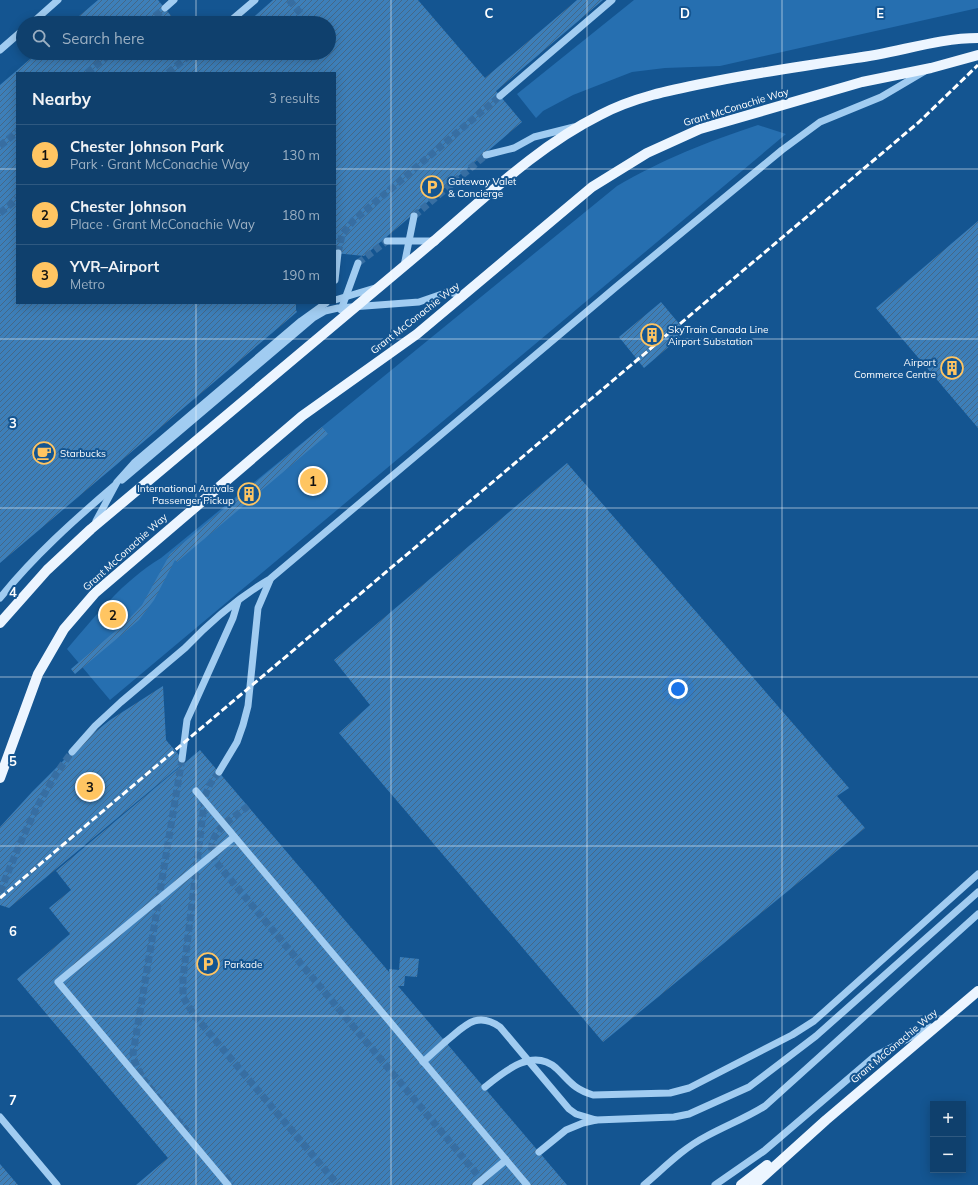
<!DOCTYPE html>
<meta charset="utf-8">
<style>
:root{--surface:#0f406d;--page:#1d4b75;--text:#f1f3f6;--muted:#9bafc2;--line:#2f5980;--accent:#ffc562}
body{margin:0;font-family:Mulish,sans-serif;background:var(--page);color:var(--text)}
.controls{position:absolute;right:12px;bottom:12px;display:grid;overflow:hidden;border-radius:0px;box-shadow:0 2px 10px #0003}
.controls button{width:36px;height:36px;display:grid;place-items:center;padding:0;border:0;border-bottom:1px solid var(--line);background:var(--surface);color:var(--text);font:20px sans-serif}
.you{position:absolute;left:678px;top:689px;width:14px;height:14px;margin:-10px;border:3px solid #fff;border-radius:50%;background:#1a73e8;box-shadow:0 0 0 6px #1a73e833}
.badge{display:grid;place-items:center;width:26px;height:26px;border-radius:50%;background:var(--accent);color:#111;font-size:13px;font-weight:700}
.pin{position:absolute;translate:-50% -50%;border:2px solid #fff;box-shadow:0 1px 4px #0006}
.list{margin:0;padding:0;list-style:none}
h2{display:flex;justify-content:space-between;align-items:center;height:52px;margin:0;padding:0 16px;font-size:17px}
h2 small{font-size:13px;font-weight:400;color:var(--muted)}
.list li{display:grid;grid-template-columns:26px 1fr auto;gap:12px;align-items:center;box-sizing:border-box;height:60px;padding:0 16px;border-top:1px solid var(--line)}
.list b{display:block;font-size:15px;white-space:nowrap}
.list p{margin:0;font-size:13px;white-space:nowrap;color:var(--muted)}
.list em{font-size:13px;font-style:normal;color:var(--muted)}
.icon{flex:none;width:22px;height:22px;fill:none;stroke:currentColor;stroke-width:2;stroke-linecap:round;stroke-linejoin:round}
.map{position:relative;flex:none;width:978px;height:1185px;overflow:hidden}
.search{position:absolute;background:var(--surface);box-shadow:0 2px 10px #0003;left:16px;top:16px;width:320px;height:44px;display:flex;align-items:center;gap:10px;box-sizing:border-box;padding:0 14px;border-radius:22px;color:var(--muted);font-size:15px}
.panel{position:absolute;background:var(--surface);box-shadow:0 2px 10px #0003;left:16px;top:72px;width:320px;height:232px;border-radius:0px}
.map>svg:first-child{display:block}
.park{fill:#266fb0}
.building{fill:url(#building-hatch)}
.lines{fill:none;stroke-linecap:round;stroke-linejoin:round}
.minor-tunnel{stroke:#376ea2;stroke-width:7;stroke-dasharray:7 3.5;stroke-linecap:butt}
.minor{stroke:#a1ccf1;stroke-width:7}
.major{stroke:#ecf5ff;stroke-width:10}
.rail{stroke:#fff;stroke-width:3;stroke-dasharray:7 3;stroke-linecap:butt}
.minor-bridge{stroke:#a1ccf1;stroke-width:7}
.major-bridge{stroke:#ecf5ff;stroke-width:10}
.grid{fill:none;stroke:#fff;stroke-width:1;stroke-opacity:0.55}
.labels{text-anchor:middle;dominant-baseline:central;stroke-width:4;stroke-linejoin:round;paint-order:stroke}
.street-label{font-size:10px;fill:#fff;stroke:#145591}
.poi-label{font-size:10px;fill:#fff;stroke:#145591;text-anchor:start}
.grid-label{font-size:13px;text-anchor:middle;font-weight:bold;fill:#fff;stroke:#145591;stroke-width:4;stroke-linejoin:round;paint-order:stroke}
</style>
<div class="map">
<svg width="978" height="1185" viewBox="0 0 978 1185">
<defs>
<pattern id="building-hatch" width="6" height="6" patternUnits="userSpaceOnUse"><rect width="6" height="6" fill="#3d7fb9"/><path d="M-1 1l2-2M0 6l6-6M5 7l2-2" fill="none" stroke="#446888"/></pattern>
</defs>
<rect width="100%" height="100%" fill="#145591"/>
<!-- park -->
<g class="park">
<path d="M 634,0 L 978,0 L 978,8 L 720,66 L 665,68 L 632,72 L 573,95 L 543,111 L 536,118 L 517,94 Z"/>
<path d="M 758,125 L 786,134 L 110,700 L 67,649 C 97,614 122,582 161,558 L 617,186 C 664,159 706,142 758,125 Z"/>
</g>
<!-- building -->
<g class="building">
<path d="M 98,0 L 158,0 L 177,23 L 71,23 Z"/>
<path d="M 273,0 L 418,0 L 485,78 L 577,0 L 603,0 L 496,91 L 522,122 L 364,256 L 335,253 L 335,73 L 17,73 L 17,303 L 296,303 L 296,310 L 297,312 L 0,563 L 0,85 L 37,53 L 201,53 L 206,58 L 212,53 L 329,53 L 329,23 L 247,23 Z"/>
<path d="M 978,221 L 978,428 L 876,308 Z"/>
<path d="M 661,302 L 686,332 L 644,368 L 619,337 Z"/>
<path d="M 322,427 L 328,434 L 177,562 L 175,560 L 154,600 L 139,620 L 75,674 L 71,669 L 127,621 L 142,605 L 170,554 Z"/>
<path d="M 567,463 L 849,788 L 837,796 L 865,828 L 603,1042 L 339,733 L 370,705 L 334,660 Z"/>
<path d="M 163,686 L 166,740 L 185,762 L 9,908 L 0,905 L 0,827 L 32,792 L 81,743 L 110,720 Z"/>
<path d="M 200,750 L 389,972 L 389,969 L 399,970 L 400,957 L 419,959 L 417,977 L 405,976 L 404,986 L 398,986 L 567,1185 L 136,1185 L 168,1158 L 17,979 L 70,934 L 49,908 L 71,890 L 56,871 Z"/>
<path d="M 0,1164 L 18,1185 L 0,1185 Z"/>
</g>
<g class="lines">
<!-- minor-tunnel -->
<g class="minor-tunnel">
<path d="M 289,0 L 302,15"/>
<path d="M 147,23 L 165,8"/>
<path d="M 87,73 L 111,53"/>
<path d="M 168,73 L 192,53"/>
<path d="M 0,146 L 17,132"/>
<path d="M 0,213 L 17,199"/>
<path d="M 414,216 L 486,155"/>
<path d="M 338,253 L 342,235 L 353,221 L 500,96"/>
<path d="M 358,263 L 387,241"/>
<path d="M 182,759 L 133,1054 C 138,1082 169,1109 187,1131"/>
<path d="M 219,772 L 210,784 L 205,796 L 183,978 L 183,997 L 194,1015 L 338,1185"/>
<path d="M 248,806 C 230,821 202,835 215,861 L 486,1185"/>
<path d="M 0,892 C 20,843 39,794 72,752"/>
<path d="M 225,1176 L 232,1185"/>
</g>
<!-- minor -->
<g class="minor">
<path d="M 165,8 L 174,0"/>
<path d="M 32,23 L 58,0"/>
<path d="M 228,23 L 255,0"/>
<path d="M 0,50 L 23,30"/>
<path d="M 500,96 L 612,0"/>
<path d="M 486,155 L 514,148 L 534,137 L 574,127"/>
<path d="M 387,241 L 434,241"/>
<path d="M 404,266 L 414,216"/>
<path d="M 335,280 L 338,253"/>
<path d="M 341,310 L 358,263"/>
<path d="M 122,480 L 313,318 L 325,311 L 338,308 L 419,302 L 448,292 L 463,295"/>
<path d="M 0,598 C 34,556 73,521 114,486"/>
<path d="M 72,752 L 95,726 L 121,702 L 185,648 C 210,622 239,597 270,579 L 616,287 L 782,150 L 820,122 L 881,97 L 925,71"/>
<path d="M 182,759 L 187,720 L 233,618 L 238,601"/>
<path d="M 219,772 L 237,742 L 243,725 L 248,706 L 258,608 L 270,580"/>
<path d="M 196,791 L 527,1185"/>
<path d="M 423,1062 L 445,1042"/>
<path d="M 485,1087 C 504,1072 532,1047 556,1068 C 570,1081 573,1089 593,1095 L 670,1093 L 689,1088 L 792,1035 L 814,1021 L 978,874"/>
<path d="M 0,1117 L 57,1185"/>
<path d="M 539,1152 L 566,1130 L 583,1123 L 596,1120 L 674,1117 L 689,1114 L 749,1087 L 816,1036 L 978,892"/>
<path d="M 228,1185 L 58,982 L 234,837"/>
<path d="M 476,1185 L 506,1160"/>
<path d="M 644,1185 C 663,1169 682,1149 705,1137 C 725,1126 746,1118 765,1106 L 978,914"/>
<path d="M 715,1185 L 764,1151 L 875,1056 L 930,1027"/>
</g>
<!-- major -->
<g class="major">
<path d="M 434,241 C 487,196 538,146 600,115 C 636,96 676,89 716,81 C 762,72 809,65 856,58 C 897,53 937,38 978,38"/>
<path d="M 0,778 L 38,674 L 64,629 L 95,593 L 302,416 L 417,334 L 592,187 L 647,153 L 700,129 L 862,82 L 931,68 L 978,55"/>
<path d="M 741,1185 L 767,1165"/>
<path d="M 754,1185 L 826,1120 L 978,991"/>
</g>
<!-- rail -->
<path class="rail" d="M 0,898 L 919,122 L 978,65"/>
<!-- minor-bridge -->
<g class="minor-bridge">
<path d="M 335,300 L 375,288"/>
<path d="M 96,521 L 117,482 L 134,463 L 301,321 L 326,303"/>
<path d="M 445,1042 C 464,1027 476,1010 500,1027 L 569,1109 L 576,1114 L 596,1120"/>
</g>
<!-- major-bridge -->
<path class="major-bridge" d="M 0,623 L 47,570 L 91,529 L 434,241"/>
</g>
<!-- grid -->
<path class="grid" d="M 196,0 L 196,23M 391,0 L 391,1185M 587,0 L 587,1185M 782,0 L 782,1185M 196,53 L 196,73M 0,169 L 17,169M 335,169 L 978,169M 196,303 L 196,1185M 0,339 L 978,339M 0,508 L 978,508M 0,677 L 978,677M 0,846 L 978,846M 0,1016 L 978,1016"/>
<!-- icons -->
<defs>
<g id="parking-ring" transform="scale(1.15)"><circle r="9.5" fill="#145591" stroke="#ffc562" stroke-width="1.5"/><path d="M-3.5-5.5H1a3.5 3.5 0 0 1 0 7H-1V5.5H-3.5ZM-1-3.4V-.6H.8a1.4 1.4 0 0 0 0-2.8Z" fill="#ffc562"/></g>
<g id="building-ring" transform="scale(1.15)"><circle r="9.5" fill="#145591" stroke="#ffc562" stroke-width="1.5"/><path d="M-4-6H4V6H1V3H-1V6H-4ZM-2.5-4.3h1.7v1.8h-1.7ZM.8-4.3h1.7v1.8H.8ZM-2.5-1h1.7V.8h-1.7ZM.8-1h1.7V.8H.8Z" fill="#ffc562"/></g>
<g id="cafe-ring" transform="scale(1.15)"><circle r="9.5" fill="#145591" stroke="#ffc562" stroke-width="1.5"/><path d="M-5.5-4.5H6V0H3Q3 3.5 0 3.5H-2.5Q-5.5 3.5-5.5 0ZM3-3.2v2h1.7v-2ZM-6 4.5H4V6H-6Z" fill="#ffc562"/></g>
</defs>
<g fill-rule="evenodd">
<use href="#parking-ring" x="432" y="187"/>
<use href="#building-ring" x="652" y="335"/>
<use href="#building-ring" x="952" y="368"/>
<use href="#cafe-ring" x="44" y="453"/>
<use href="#building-ring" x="249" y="494"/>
<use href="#parking-ring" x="208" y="964"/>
</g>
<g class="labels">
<!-- street labels -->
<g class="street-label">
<text transform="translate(736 107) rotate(-17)">Grant McConachie Way</text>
<text transform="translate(415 318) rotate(-38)">Grant McConachie Way</text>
<text transform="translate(125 552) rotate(-42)">Grant McConachie Way</text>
<text transform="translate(894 1046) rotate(-40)">Grant McConachie Way</text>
</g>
<!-- poi labels -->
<g class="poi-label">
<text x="448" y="181">Gateway Valet<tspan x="448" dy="12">&amp; Concierge</tspan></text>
<text x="668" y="329">SkyTrain Canada Line<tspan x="668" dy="12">Airport Substation</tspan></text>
<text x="936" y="362" text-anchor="end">Airport<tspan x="936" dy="12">Commerce Centre</tspan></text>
<text x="60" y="453">Starbucks</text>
<text x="234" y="488" text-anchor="end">International Arrivals<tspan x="234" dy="12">Passenger Pickup</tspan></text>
<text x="224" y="964">Parkade</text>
</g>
</g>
<g class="grid-label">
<text x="489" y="18">C</text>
<text x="685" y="18">D</text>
<text x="880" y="18">E</text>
<text x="13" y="428">3</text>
<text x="13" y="597">4</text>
<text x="13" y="766">5</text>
<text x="13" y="936">6</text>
<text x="13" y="1105">7</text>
</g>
</svg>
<div class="controls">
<button>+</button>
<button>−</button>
</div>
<div class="you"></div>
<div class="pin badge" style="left:313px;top:481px">1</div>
<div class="pin badge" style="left:113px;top:615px">2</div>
<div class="pin badge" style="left:90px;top:787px">3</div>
<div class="search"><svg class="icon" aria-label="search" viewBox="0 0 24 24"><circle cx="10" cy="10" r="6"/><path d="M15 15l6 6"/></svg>Search here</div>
<section class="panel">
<h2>Nearby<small>3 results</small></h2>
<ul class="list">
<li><span class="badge">1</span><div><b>Chester Johnson Park</b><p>Park · Grant McConachie Way</p></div><em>130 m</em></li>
<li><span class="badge">2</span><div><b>Chester Johnson</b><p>Place · Grant McConachie Way</p></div><em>180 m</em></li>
<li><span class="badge">3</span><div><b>YVR–Airport</b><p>Metro</p></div><em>190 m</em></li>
</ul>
</section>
</div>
